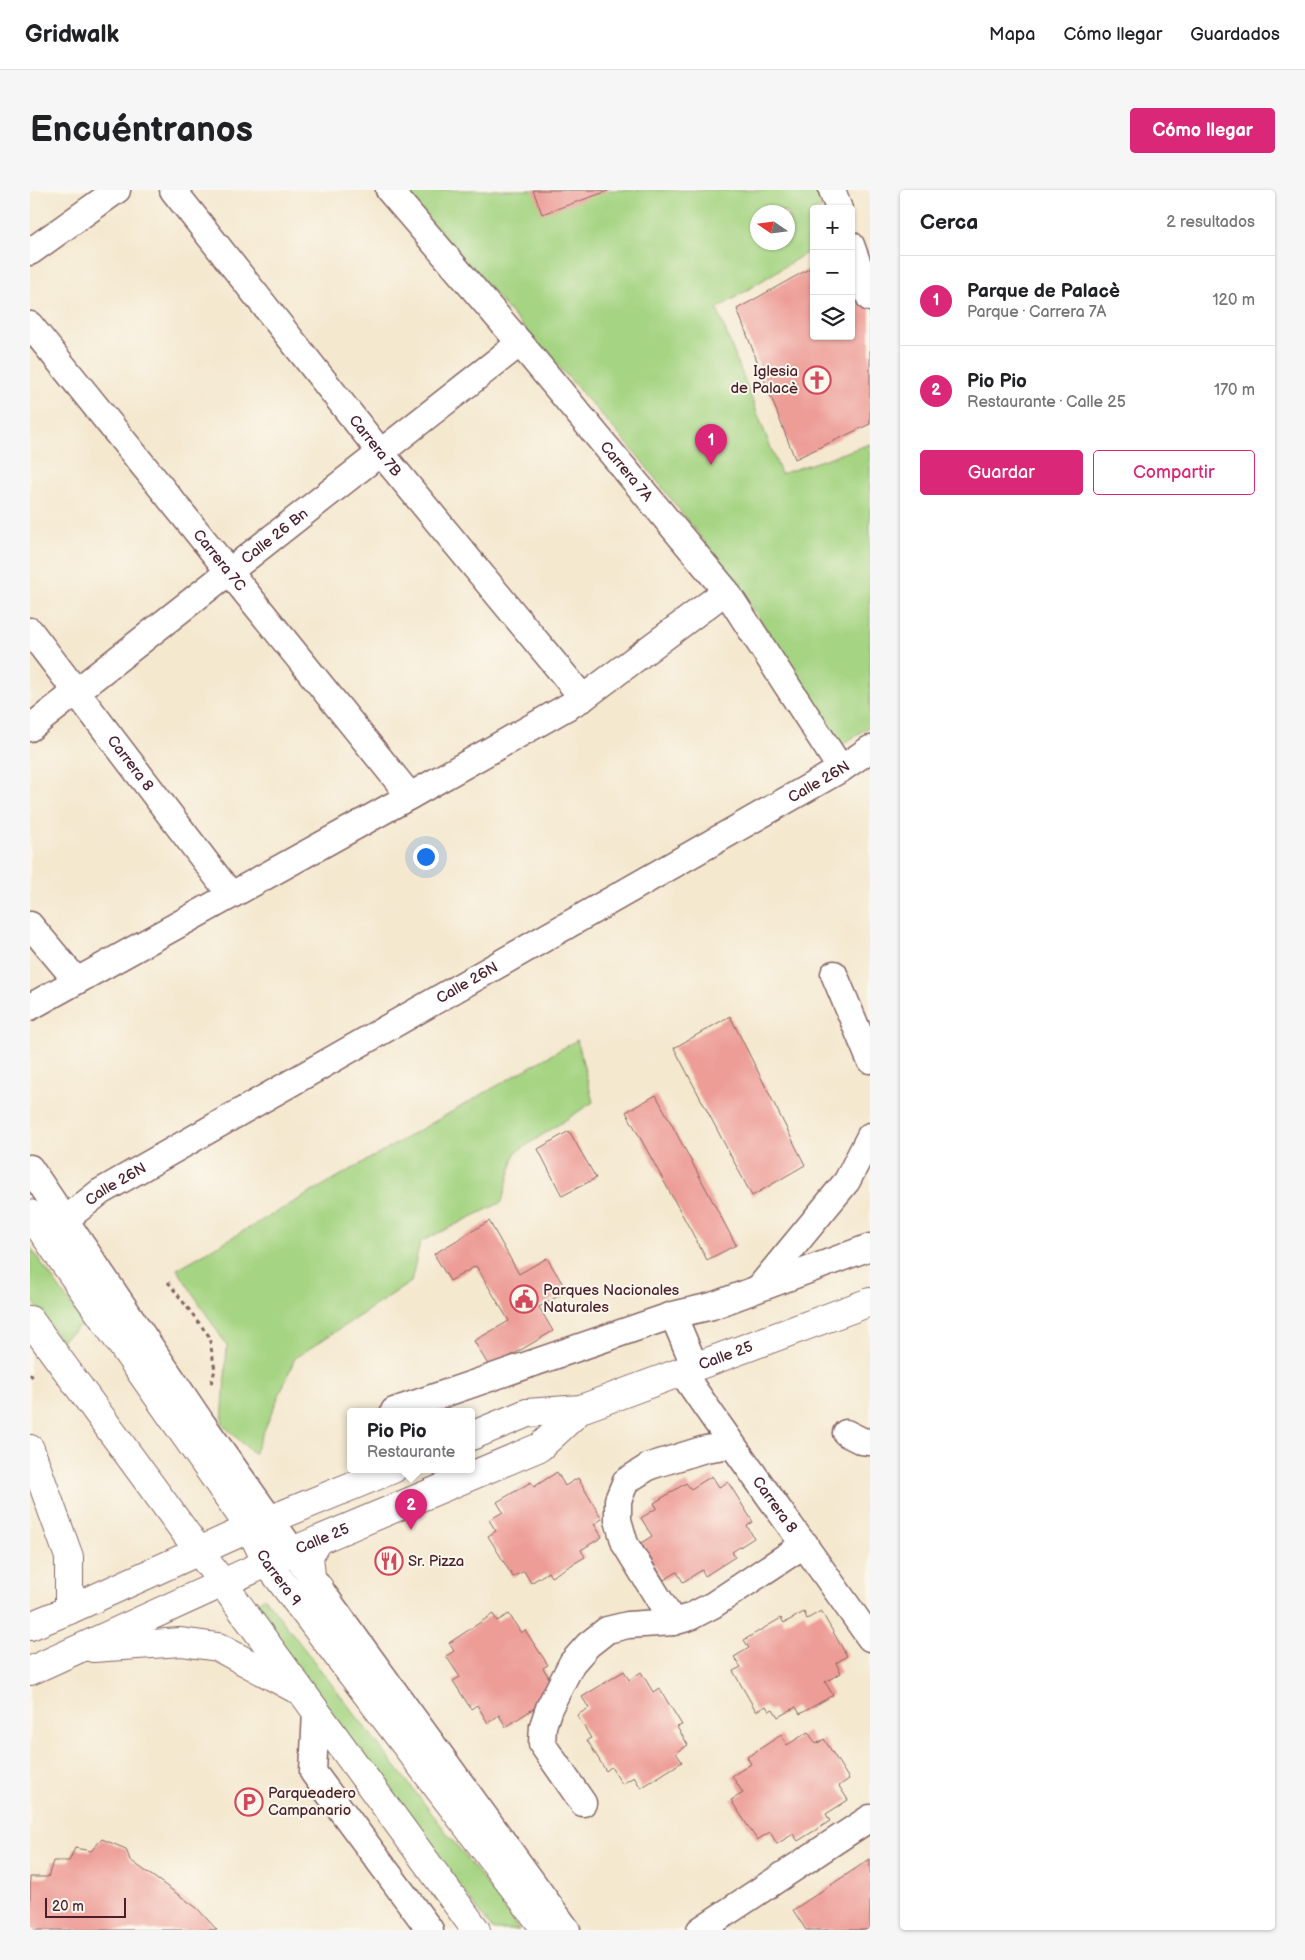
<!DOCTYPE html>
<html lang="es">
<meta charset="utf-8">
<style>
:root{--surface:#fff;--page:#f6f6f6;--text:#202124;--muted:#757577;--line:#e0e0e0;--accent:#db2777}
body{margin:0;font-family:"Balsamiq Sans",sans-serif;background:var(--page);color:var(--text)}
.controls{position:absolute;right:15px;top:15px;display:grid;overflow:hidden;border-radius:5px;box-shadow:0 1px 4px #0004}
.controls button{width:45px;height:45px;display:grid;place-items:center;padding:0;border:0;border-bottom:1px solid var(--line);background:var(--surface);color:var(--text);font:25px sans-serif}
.compass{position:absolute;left:720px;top:15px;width:45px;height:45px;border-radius:50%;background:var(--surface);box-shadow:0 1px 4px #0004;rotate:283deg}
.scale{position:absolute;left:15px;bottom:12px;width:81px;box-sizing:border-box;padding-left:5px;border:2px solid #4a1f2b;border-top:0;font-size:14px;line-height:18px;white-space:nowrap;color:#4a1f2b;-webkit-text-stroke:4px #fbf7ec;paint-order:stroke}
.you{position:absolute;left:395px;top:666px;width:18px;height:18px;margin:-12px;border:4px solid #fff;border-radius:50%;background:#1a73e8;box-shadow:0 0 0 8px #1a73e833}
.badge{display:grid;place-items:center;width:32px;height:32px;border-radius:50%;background:var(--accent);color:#fff;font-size:16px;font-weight:700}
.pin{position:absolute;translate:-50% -41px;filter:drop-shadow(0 1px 2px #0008)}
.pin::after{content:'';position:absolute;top:26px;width:18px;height:15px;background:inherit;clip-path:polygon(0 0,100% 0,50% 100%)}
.popup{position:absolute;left:317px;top:1218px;width:128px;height:65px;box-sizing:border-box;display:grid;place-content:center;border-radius:5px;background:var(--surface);filter:drop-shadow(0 1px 4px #0005);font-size:16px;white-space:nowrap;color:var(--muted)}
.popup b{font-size:19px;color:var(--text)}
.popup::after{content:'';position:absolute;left:50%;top:100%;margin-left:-10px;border:10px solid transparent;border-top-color:var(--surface)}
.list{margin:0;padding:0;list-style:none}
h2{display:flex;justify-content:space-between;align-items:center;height:65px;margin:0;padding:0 20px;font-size:21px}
h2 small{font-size:16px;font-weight:400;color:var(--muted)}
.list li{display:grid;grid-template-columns:32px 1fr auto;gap:15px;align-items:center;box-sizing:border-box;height:90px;padding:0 20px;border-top:1px solid var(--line)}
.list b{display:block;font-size:19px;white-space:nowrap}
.list p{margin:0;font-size:16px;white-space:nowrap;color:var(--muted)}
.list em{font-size:16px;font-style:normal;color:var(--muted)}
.actions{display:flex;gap:10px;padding:15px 20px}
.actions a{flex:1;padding:11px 0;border:1px solid var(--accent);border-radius:5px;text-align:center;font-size:18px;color:var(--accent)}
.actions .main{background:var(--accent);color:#fff}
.icon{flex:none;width:28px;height:28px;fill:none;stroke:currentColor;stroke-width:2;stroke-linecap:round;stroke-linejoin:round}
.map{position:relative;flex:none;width:840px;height:1740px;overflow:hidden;border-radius:5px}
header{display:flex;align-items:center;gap:30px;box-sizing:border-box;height:70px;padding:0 25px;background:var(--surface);border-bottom:1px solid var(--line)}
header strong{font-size:24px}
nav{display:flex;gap:28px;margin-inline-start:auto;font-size:18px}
.intro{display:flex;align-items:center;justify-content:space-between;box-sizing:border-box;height:120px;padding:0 30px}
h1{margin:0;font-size:35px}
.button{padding:12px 22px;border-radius:5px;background:var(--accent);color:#fff;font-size:18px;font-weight:700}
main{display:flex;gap:30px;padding:0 30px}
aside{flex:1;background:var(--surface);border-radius:5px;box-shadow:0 1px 4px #0004}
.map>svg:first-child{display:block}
.green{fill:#a5d482;stroke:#787a56;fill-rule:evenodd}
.building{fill:#ed9c96}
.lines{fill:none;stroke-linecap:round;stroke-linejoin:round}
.minor-casing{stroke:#866564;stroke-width:29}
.major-casing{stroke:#866564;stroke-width:30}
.path{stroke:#866564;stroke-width:3;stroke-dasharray:4 4;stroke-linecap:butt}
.minor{stroke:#fff;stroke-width:26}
.major{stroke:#fff;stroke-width:28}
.labels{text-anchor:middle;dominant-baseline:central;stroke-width:4;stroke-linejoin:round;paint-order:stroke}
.poi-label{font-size:15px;fill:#4a1f2b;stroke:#fbf7ec;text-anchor:start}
.street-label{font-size:15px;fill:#4a1f2b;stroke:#fbf7ec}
</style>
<header>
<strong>Gridwalk</strong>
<nav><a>Mapa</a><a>Cómo llegar</a><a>Guardados</a></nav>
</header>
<div class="intro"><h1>Encuéntranos</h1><a class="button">Cómo llegar</a></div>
<main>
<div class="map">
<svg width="840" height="1740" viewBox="0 0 840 1740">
<rect width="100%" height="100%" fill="#fbf7ec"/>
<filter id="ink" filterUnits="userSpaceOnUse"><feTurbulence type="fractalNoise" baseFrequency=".02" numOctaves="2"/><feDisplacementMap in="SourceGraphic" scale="10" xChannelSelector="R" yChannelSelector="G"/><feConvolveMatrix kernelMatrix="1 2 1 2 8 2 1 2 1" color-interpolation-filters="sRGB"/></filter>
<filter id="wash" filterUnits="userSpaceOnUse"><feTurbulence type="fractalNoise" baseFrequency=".0096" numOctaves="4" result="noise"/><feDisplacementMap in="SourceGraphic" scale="20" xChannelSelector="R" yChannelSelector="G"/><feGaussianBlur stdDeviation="1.12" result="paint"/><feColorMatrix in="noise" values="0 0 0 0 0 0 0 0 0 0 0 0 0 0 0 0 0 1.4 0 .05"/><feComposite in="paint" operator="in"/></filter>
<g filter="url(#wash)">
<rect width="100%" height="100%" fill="#f4e8cf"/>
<!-- green -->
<g class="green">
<path d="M 372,0 L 787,0 L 792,19 L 784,19 L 784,58 L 687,119 L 751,284 L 840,254 L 840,536 L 812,555 L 705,392 L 607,265 ZM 728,22 L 758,22 L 758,52 L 728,52 Z"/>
<path d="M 547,850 L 563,912 L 485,963 L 472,1012 L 390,1052 L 381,1092 L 265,1168 L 224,1264 L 192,1234 L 197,1156 L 147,1079 Z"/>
<path d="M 0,1057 L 54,1133 L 31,1151 L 0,1107 Z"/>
<path d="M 234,1407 L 455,1692 L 489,1740 L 463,1740 L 220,1419 Z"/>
</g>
<g id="blocks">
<!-- building -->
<g class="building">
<path d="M 503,0 L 581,0 L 512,24 Z"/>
<path d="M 821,58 L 840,117 L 840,234 L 765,269 L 707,119 L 784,76 L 784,146 L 821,146 Z"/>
<path d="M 700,826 L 775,975 L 722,1006 L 644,858 Z"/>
<path d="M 626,905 L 706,1055 L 677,1070 L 596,922 Z"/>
<path d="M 539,941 L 566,988 L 532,1006 L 508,959 Z"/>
<path d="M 459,1031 L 489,1084 L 517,1068 L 537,1101 L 509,1117 L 523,1141 L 460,1178 L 444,1151 L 479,1131 L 446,1076 L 420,1091 L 404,1064 Z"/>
<path d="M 527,1282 L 535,1296 L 548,1288 L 572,1329 L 564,1334 L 572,1347 L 551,1360 L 555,1367 L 521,1387 L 518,1382 L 501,1393 L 494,1381 L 483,1387 L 458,1346 L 466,1341 L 459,1330 L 473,1322 L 467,1312 L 501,1292 L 504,1297 Z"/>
<path d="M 682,1286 L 689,1297 L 698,1292 L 723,1332 L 717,1336 L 724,1348 L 702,1362 L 705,1367 L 675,1386 L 672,1380 L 653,1392 L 647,1382 L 634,1390 L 611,1353 L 622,1346 L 611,1328 L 627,1318 L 624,1313 L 656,1293 L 661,1299 Z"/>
<path d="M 791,1421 L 817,1466 L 806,1473 L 811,1483 L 795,1492 L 803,1505 L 770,1524 L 766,1517 L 748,1527 L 743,1519 L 739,1521 L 736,1516 L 726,1521 L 703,1481 L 711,1477 L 704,1467 L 719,1458 L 714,1450 L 751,1428 L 754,1433 L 774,1422 L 777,1429 Z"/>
<path d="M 463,1424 L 467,1431 L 479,1424 L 491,1443 L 495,1440 L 518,1475 L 513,1478 L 523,1494 L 511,1502 L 516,1510 L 476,1537 L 469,1525 L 458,1533 L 447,1515 L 441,1519 L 423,1491 L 430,1487 L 416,1466 L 424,1461 L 419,1453 Z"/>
<path d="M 594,1481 L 599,1490 L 611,1482 L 623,1502 L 629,1498 L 652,1535 L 647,1537 L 658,1555 L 646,1563 L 652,1572 L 611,1598 L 604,1587 L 592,1594 L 581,1577 L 576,1581 L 557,1550 L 561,1548 L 547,1525 L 559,1518 L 552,1507 Z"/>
<path d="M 778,1542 L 786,1554 L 794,1549 L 819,1589 L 809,1596 L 818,1610 L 796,1624 L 800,1631 L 768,1651 L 763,1644 L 747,1654 L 740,1642 L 727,1650 L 701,1610 L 713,1603 L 702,1586 L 721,1574 L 717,1567 L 751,1545 L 757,1555 Z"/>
<path d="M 72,1649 L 96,1659 L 100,1670 L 167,1718 L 187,1740 L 0,1740 L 0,1687 L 18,1687 L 23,1671 L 39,1671 L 45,1658 L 61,1661 Z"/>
<path d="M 840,1669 L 840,1740 L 776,1740 L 763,1720 Z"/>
</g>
</g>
</g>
<g filter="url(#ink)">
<use href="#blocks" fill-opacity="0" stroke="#866564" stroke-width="1"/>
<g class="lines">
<!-- minor casing -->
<g class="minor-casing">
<g id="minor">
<path id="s1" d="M 143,0 L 351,263 L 553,508"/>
<path id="s2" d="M 359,0 L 490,153 L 696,401 L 811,579"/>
<path d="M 802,0 L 809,19"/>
<path d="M 821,55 L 840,108"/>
<path d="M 0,62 L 87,0"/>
<path id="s3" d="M 0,135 L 380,606"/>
<path id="s4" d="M 0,441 L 201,705"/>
<path id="s5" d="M 0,538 L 490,153"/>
<path d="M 0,735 L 46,790"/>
<path d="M 804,784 L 840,870"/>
<path d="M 0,817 L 380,606 L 553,508 L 696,401"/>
<path d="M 0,978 L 171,1232 L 289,1398 L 537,1740"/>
<path id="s6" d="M 36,1029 L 70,1002 L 811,579 L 840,559"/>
<path d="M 729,1098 L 817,991 L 840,946"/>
<path d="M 665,1177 L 643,1125 L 682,1116 L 840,1057"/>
<path id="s7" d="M 652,1182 C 713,1272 778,1359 840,1448"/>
<path d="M 364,1221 L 643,1125"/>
<path d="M 816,1243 L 832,1251 L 840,1252"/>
<path d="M 643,1432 L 595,1354 L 588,1330 L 588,1310 L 596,1291 L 620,1276 L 675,1259 L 702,1255"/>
<path d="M 286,1522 L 283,1582 L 400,1740"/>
<path d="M 553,1613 L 512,1554 L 513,1536 L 519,1518 L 542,1473 L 558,1455 L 577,1440 L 598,1435 L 643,1432 L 660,1427 L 683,1415 L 775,1354"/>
<path d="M 670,1740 L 840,1628"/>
</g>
</g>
<!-- major casing -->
<g class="major-casing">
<g id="major">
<path id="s8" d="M 0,1024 L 220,1338 L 237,1373 L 244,1382 L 516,1740"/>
<path d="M 0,1130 L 446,1740"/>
<path id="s9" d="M 441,1246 L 497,1223 L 551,1219 L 840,1112"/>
<path d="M 0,1259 L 39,1367 L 39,1420"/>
<path d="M 281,1386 L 279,1366 L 287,1351"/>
<path d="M 289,1398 L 304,1451"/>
<path d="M 0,1436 L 39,1420 L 220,1338 L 363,1279"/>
<path d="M 63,1458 L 151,1452 L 188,1457 L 264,1498"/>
<path id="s10" d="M 0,1481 L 272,1357 L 510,1257 L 551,1219"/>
</g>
</g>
<!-- path -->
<g class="path">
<path d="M 138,1092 L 179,1146 L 185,1180 L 180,1197"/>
<path d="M 0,1184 L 5,1190"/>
</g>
<!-- minor -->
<use href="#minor" class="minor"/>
<!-- major -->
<use href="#major" class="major"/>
</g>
</g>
<!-- icons -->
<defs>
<g id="church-ring" transform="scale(1.4375)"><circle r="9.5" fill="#fbf7ec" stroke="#d1495b" stroke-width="1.5"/><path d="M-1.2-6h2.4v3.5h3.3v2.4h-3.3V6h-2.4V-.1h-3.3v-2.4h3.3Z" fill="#d1495b"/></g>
<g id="civic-ring" transform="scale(1.4375)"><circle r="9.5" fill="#fbf7ec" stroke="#d1495b" stroke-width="1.5"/><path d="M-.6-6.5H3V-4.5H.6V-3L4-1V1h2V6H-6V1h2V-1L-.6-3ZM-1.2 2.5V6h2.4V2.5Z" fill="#d1495b"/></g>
<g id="restaurant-ring" transform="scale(1.4375)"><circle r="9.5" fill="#fbf7ec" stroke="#d1495b" stroke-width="1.5"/><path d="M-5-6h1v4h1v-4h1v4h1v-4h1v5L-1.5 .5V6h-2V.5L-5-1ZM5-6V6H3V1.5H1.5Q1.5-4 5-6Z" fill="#d1495b"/></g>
<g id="parking-ring" transform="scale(1.4375)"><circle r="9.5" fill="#fbf7ec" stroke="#d1495b" stroke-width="1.5"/><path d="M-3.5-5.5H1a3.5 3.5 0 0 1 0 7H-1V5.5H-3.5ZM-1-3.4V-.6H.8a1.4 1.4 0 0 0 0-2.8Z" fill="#d1495b"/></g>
</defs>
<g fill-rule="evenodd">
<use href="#church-ring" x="787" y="190"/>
<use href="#civic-ring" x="494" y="1109"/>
<use href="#restaurant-ring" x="359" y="1371"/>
<use href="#parking-ring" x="219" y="1612"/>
</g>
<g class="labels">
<!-- poi labels -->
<g class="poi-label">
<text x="768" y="181" text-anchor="end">Iglesia<tspan x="768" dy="17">de Palacè</tspan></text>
<text x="513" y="1100">Parques Nacionales<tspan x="513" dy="17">Naturales</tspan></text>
<text x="378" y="1371">Sr. Pizza</text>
<text x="238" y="1603">Parqueadero<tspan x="238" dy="17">Campanario</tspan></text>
</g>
<!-- street labels -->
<g class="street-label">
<text stroke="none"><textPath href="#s1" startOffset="326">Carrera 7B</textPath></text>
<text stroke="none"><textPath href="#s2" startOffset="368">Carrera 7A</textPath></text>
<text stroke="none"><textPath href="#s5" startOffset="311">Calle 26 Bn</textPath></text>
<text stroke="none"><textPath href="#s3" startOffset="302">Carrera 7C</textPath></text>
<text stroke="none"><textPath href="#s4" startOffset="166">Carrera 8</textPath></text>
<text stroke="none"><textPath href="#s6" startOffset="871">Calle 26N</textPath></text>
<text stroke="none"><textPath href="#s6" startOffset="466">Calle 26N</textPath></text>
<text stroke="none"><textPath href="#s6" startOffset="61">Calle 26N</textPath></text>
<text stroke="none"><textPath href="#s9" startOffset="269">Calle 25</textPath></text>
<text stroke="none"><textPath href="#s7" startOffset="162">Carrera 8</textPath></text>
<text stroke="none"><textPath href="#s10" startOffset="321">Calle 25</textPath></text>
<text stroke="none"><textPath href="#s8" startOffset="441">Carrera 9</textPath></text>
</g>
</g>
</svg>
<div class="controls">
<button>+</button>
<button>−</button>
<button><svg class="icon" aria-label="layers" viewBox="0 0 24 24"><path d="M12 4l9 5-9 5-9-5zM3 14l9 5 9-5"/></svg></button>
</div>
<svg class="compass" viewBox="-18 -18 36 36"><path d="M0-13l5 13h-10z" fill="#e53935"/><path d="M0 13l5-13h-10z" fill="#757577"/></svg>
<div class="scale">20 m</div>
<div class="you"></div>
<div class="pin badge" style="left:681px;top:275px">1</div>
<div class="pin badge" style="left:381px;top:1340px">2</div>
<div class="popup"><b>Pio Pio</b>Restaurante</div>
</div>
<aside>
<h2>Cerca<small>2 resultados</small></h2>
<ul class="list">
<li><span class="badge">1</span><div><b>Parque de Palacè</b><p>Parque · Carrera 7A</p></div><em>120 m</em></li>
<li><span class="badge">2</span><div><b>Pio Pio</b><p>Restaurante · Calle 25</p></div><em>170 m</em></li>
</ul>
<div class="actions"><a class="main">Guardar</a><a>Compartir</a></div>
</aside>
</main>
